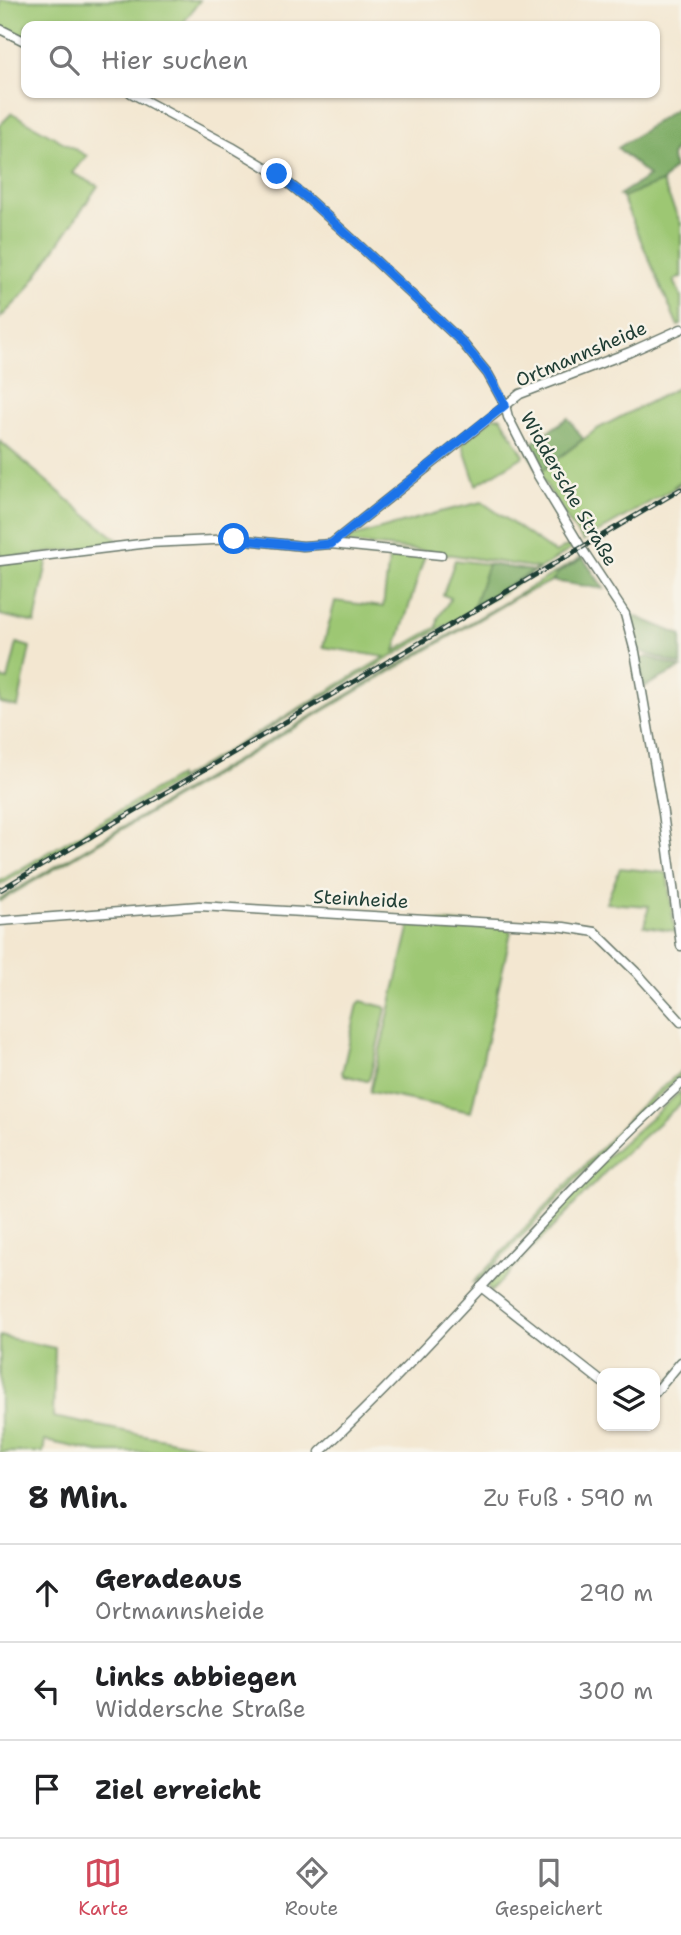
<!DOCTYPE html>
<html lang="de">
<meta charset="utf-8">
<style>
:root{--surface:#fff;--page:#f6f6f6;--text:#202124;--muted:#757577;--line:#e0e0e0;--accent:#d1495b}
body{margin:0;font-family:"Shantell Sans",sans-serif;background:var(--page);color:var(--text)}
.controls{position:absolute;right:21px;bottom:21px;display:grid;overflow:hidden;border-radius:14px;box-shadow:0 2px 5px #0004}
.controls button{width:63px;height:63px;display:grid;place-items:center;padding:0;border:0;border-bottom:2px solid var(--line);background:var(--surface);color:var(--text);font:35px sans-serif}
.stop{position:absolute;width:21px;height:21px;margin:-16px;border:5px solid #1a73e8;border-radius:50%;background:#fff}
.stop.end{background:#1a73e8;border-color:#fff;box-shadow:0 2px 7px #0008}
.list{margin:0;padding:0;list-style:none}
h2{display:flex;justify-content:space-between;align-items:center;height:91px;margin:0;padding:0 28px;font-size:30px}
h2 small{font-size:23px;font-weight:400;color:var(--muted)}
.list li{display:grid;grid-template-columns:46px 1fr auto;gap:21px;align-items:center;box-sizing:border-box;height:98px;padding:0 28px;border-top:2px solid var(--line)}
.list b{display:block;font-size:26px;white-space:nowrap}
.list p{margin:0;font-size:23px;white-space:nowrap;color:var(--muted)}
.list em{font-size:23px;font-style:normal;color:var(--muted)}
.icon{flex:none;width:38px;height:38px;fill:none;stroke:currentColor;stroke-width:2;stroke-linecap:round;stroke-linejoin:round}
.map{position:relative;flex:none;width:681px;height:1452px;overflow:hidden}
.search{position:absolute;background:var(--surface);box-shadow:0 2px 5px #0004;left:21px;right:21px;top:21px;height:77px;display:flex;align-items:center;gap:18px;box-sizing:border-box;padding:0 24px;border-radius:14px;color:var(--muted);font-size:26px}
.sheet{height:385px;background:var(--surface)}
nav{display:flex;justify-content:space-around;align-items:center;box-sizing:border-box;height:98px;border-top:2px solid var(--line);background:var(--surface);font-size:19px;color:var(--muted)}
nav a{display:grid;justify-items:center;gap:4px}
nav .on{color:var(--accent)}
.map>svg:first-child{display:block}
.green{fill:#9dc773;stroke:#5e8254;stroke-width:2}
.forest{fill:#7eac65;stroke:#4e744c;stroke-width:2}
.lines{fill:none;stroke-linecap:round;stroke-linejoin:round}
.minor-casing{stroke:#69786b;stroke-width:11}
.minor{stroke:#fff;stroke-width:8}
.rail-casing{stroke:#1f3d34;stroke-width:5}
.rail{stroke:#f7f3e8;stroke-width:2.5;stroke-dasharray:8;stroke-linecap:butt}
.route{stroke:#1a73e8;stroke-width:9}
.labels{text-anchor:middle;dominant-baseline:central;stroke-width:5;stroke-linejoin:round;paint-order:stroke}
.street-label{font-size:19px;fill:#1f3d34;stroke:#f7f3e8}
</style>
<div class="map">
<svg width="681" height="1452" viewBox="0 0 681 1452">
<rect width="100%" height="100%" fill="#f7f3e8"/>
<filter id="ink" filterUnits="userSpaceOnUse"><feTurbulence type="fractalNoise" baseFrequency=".0143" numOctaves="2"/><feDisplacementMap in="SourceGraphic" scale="14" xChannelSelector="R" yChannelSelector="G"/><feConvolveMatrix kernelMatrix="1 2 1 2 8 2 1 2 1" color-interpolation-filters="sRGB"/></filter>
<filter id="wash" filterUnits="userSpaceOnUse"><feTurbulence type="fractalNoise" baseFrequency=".00686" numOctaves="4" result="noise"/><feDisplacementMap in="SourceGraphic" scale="28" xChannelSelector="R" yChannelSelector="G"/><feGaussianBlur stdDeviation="1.57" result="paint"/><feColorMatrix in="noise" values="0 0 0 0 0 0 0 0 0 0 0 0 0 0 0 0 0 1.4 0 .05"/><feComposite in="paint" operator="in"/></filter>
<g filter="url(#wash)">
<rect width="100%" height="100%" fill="#f3e7d1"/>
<!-- green -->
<g class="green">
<path d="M 0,0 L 200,0 L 181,26 L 26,26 L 26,39 L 0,27 Z"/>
<path d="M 12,113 L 87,156 L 72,173 L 98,186 L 24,294 L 0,318 L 0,125 Z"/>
<path d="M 662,182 L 681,224 L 681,277 L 674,280 L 681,297 L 681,325 L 678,326 L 622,197 Z"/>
<path d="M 681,386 L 681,481 L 673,487 L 681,484 L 583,541 L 569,522 L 539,473 L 597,429 Z"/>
<path d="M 494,417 L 501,417 L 524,456 L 476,485 L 462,443 Z"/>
<path d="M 0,441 L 80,510 L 123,544 L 7,558 L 0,554 Z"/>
<path d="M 482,502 L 555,553 L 574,542 L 576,546 L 513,586 L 0,885 L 0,881 L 178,776 L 178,780 L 385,657 L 323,647 L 335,601 L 383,607 L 390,551 L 425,555 L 395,651 L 437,627 L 438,618 L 451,598 L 443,595 L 455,560 L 488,564 L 475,605 L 538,568 L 427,551 L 335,542 L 440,512 Z"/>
<path d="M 48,557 L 35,623 L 0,615 L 0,563 Z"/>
<path d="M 582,557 L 583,558 L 558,573 L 552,581 L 519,596 L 0,901 L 0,899 Z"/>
<path d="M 17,643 L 30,647 L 18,707 L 0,703 L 0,678 L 8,680 Z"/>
<path d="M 620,868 L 667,873 L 675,931 L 644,926 L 649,906 L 606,903 Z"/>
<path d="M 411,920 L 509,926 L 508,931 L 511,932 L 471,1112 L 370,1092 Z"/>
<path d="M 361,1001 L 384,1007 L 386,1009 L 370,1077 L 367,1081 L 344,1075 L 342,1073 L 358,1004 Z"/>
<path d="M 681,1071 L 681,1076 L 639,1114 L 479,1281 L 474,1282 L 641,1106 Z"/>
<path d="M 681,1091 L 681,1103 L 613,1164 L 491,1292 L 487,1286 L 608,1156 Z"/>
<path d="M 0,1336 L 55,1348 L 53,1417 L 230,1452 L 99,1452 L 45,1441 L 43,1452 L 0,1452 Z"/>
</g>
<!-- forest -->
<g class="forest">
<path d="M 681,105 L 681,142 L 671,156 L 674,168 L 662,182 L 622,197 L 619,195 L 649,176 L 618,148 Z"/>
<path d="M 568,418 L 583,439 L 539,473 L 526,447 Z"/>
<path d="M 583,558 L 604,589 L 552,581 L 558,573 Z"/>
<path d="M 488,564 L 533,571 L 474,605 Z"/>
<path d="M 627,613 L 681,635 L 681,665 L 636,650 Z"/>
<path d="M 648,657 L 681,668 L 644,687 L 638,660 Z"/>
</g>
</g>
<g filter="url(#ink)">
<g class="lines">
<!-- minor casing -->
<g class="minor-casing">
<g id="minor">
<path d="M 0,29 L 26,42"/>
<path d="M 131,93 L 232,147 L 277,174 L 308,199 L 361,247 L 461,341 L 488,374 L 505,405 L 508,417 L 537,474 L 584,552 L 625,614 L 635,652 L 663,813 L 681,946"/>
<path d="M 331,544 L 441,555"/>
<path d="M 0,561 L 149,543 L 235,539 L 303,546 L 331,544 L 520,394 L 630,352 L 681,329"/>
<path d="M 0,921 L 199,906 L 564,927 L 595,932 L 637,973 L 681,1022"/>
<path d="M 481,1287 L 602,1382"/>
<path d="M 655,1393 L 681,1362"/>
<path d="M 320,1452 C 446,1335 553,1199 681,1084"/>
</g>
</g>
<!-- minor -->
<use href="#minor" class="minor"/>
<!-- rail casing -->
<g class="rail-casing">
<path id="rail" d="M 0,890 L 681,489"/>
</g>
<!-- rail -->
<use href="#rail" class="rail"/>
</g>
</g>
<g class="lines" filter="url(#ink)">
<!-- route -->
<path class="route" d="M 234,539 L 303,546 L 331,544 L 505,405 L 488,374 L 461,341 L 361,247 L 308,199 L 277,174"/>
</g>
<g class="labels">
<!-- street labels -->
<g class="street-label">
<text transform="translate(581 354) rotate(-23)">Ortmannsheide</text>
<text transform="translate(569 489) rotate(60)">Widdersche Straße</text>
<text transform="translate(361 899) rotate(3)">Steinheide</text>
</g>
</g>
</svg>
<div class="controls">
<button><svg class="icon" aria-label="layers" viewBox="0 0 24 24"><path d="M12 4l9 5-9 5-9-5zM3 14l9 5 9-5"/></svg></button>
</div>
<div class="stop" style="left:234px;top:539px"></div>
<div class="stop end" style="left:277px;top:174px"></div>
<div class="search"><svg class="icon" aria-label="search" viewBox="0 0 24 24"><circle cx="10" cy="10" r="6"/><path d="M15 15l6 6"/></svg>Hier suchen</div>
</div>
<section class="sheet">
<h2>8 Min.<small>Zu Fuß · 590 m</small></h2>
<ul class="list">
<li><svg class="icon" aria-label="ahead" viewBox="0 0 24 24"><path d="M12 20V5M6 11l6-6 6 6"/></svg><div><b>Geradeaus</b><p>Ortmannsheide</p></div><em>290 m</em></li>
<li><svg class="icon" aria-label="left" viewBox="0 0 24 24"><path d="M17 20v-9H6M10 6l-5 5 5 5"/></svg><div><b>Links abbiegen</b><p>Widdersche Straße</p></div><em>300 m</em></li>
<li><svg class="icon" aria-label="arrive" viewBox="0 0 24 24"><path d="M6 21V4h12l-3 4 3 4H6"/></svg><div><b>Ziel erreicht</b></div></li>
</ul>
</section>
<nav>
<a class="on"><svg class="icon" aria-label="map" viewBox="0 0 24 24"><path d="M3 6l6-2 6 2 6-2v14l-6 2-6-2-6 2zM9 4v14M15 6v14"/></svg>Karte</a>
<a><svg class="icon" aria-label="directions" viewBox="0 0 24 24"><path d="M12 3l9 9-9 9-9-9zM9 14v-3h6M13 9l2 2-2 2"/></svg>Route</a>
<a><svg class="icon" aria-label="saved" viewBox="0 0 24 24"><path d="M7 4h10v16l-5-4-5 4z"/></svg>Gespeichert</a>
</nav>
